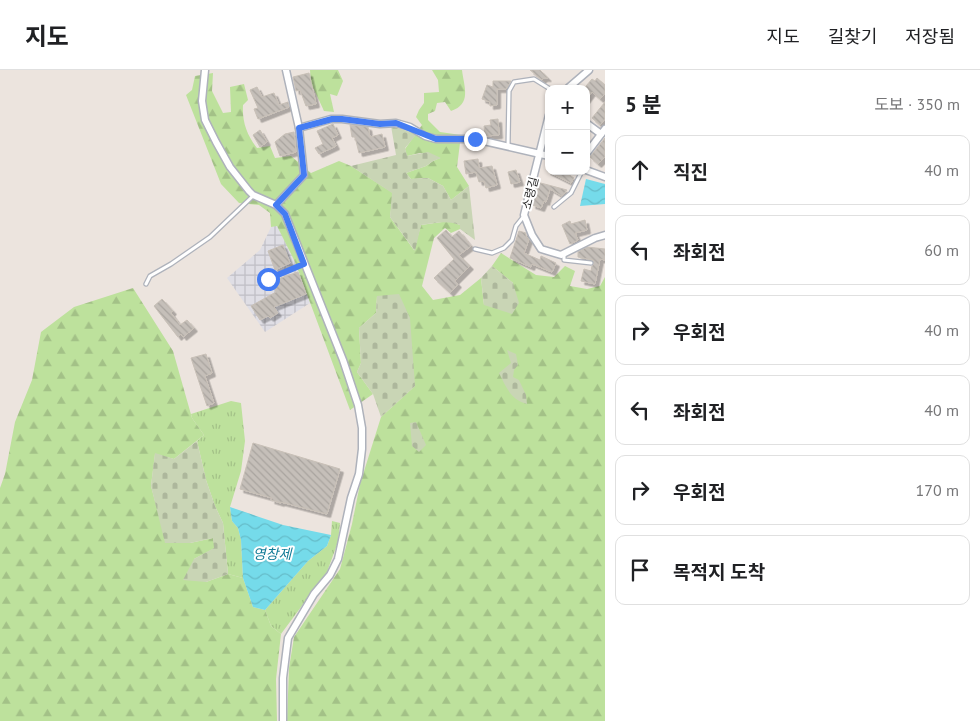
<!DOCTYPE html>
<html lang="ko">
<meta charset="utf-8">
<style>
:root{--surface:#fff;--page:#f2f2f2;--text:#202124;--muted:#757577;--line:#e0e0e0}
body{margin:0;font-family:"PT Sans","Noto Sans KR",sans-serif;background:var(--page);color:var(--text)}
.controls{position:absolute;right:15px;top:15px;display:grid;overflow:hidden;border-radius:10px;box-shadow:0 1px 4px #0004}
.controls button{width:45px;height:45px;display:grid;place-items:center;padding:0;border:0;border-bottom:1px solid var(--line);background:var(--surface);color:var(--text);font:25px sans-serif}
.stop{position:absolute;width:15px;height:15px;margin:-11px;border:4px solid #447cf3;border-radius:50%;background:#fff}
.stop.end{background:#447cf3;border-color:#fff;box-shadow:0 1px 5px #0008}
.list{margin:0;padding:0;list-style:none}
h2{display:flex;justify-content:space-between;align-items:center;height:65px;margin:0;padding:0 20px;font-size:21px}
h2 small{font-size:16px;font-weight:400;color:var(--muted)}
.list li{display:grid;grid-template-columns:32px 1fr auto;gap:15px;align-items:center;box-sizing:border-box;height:70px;margin:0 10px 10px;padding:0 10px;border:1px solid var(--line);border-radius:10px}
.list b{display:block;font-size:19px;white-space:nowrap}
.list em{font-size:16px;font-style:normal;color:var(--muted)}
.icon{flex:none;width:28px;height:28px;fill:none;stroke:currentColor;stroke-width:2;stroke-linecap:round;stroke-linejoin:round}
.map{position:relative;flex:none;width:605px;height:651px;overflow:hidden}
header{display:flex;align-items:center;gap:30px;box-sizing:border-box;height:70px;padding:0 25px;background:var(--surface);border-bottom:1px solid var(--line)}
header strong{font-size:24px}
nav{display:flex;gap:28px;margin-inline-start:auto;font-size:18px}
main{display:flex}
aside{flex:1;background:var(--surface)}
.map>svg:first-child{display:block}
.industrial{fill:url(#industrial-grid)}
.grass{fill:url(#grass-tufts)}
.forest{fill:url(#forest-firs)}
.cemetery{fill:url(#cemetery-stones)}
.water{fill:url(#water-waves)}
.building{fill:url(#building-back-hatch);stroke:#c8c0b7;filter:url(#shadow)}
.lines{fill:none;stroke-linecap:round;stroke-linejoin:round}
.service-casing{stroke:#aeb2bb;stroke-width:5.5}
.minor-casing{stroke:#aeb2bb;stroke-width:9}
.service{stroke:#fff;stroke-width:3}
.minor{stroke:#fff;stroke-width:6}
.route{stroke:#447cf3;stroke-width:6}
.labels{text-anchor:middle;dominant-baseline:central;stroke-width:4;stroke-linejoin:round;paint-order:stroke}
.street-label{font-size:12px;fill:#2b2b2b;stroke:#fff}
.water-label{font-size:14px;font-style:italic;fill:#137c97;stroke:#fff}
</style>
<header>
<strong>지도</strong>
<nav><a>지도</a><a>길찾기</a><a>저장됨</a></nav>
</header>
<main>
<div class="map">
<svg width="605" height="651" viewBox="0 0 605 651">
<defs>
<pattern id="industrial-grid" width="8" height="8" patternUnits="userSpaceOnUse" patternTransform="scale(1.25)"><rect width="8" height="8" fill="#dfdee5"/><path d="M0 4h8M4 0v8" fill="none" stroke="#c0bfc5"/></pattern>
<pattern id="grass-tufts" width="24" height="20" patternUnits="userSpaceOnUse" patternTransform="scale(1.25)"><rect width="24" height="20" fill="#bde19c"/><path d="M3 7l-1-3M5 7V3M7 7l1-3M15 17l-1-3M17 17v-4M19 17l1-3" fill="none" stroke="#a3c187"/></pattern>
<pattern id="forest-firs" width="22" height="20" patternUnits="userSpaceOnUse" patternTransform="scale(1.25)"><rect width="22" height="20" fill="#bde19c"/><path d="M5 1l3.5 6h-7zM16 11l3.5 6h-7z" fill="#a3c187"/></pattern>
<pattern id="cemetery-stones" width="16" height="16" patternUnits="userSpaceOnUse" patternTransform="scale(1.25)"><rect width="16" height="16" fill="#c9d5b5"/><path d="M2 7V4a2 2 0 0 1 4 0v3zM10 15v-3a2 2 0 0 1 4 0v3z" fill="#adb79c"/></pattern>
<pattern id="water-waves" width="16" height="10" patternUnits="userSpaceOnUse" patternTransform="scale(1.25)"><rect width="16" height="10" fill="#75dbea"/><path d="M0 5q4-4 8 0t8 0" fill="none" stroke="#65bcc9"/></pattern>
<pattern id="building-back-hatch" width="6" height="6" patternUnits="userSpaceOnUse" patternTransform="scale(1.25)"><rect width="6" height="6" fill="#c5bfb9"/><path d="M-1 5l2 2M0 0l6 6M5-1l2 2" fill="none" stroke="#a9a49f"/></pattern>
<filter id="shadow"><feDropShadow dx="3.5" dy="3.5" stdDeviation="0" flood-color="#0004"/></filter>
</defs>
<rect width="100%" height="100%" fill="#ece4de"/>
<!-- industrial -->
<path class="industrial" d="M 277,155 L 295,192 L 310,233 L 265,262 L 227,208 L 260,180 L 271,157 Z"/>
<!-- grass -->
<g class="grass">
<path d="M 231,331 L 241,333 L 245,371 L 241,401 L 230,437 L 232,451 L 238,458 L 241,470 L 243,508 L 228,504 L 223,453 L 215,436 L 206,410 L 197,371 L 204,365 L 192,348 L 191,344 Z"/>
<path d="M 332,451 L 340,453 L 338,472 L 327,502 L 281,564 L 271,556 L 265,540 L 308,491 L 327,476 L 331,465 Z"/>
</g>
<!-- forest -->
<g class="forest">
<path d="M 310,0 L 338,0 L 343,11 L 337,26 L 330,24 L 334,42 L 324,41 L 311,13 Z"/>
<path d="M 432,0 L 462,0 C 464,17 472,34 451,41 L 445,32 L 437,33 L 435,41 L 428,44 L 428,50 L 440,62 L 461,65 L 457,97 L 469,116 L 451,130 L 443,116 L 428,108 L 411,109 L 406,103 L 426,96 L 433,91 L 440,88 L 420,83 L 407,86 L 405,79 L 422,55 L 416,47 L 419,40 L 424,33 L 424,23 L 439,22 L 438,10 Z"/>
<path d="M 213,3 L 212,21 L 223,43 L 231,42 L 230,17 L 244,14 L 248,30 L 243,35 C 242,52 247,65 257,78 L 270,76 L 275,88 L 291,86 L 311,103 L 339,91 L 351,96 L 393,123 L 390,147 L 414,180 L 421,155 L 449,151 L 460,155 L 460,159 L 451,163 L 445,158 L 434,168 L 422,216 L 433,230 L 460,225 L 481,208 L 484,235 L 513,213 L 492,196 L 501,183 L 536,205 L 554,207 L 565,196 L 575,201 L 570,216 L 587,219 L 600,216 L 605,207 L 605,651 L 287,651 L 289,598 L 294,567 L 340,499 L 352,454 L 360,414 L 381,347 L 415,316 L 377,226 L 376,243 L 359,258 L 361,293 L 357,302 L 373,324 L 350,340 L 295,192 L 277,156 L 271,157 L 270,143 L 259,135 L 239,133 L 221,114 L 186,25 L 192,20 L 195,6 Z"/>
<path d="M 133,218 L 173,281 L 192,348 L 204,365 L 174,389 L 155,384 L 151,416 L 156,435 L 190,473 L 213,468 L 215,478 L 194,489 L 206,512 L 228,504 L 243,508 L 253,537 L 265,540 L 271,556 L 281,564 L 276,609 L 277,651 L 0,651 L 0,418 L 5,404 L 15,352 L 32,310 L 41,262 L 74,237 Z"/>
</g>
<!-- cemetery -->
<g class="cemetery">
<path d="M 391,56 L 417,64 L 405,78 L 407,86 L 428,82 L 441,88 L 433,91 L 426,96 L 406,103 L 411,109 L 428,108 L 443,116 L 451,130 L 469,116 L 475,170 L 460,159 L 460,155 C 446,150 435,153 421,155 L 415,181 L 390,147 L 392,123 L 351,96 L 396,85 Z"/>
<path d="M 492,196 L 513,213 L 519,233 L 512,244 L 484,235 L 481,208 Z"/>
<path d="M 399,224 L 410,248 L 415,316 L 381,347 L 373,324 L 357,302 L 361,293 L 359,258 L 376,243 L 377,226 Z"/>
<path d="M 507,280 L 516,284 L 518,295 L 514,300 L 513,307 L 519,310 L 526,325 L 527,334 C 511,330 506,317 499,303 L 511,293 Z"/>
<path d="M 416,352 L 426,375 L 419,382 L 412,376 L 410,353 Z"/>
<path d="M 197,371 L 206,410 L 215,436 L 223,453 L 228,504 L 206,512 L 183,510 L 194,489 L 214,478 L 213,468 L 190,473 L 165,473 L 151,416 L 155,383 L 174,389 Z"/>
</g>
<!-- water -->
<g class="water">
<path d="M 586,109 L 605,114 L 605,134 L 580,136 Z"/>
<path d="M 230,437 L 283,455 L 331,465 L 327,476 L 308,491 L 265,540 L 253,537 L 243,508 L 241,470 L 238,458 L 232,451 Z"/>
</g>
<!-- building -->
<g class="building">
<path d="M 530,0 L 540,0 L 548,8 L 544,8 L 542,10 Z"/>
<path d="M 309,3 L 316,34 L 306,36 L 300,20 L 296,21 L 293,7 Z"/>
<path d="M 597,8 L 605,15 L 605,24 L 600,29 L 592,22 L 586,30 L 586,16 L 592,9 L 595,11 Z"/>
<path d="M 493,11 L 511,11 L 506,19 L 497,19 L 497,35 L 490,36 L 490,32 L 482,29 L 487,15 L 493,17 Z"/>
<path d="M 257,17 L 262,27 L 274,23 L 279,35 L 288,32 L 289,37 L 258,49 L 254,39 L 258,38 L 250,20 Z"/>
<path d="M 605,32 L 605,49 L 600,55 L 592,48 Z"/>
<path d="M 498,49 L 499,65 L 485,66 L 484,56 L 491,55 L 490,50 Z"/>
<path d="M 333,54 L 338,65 L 332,68 L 336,76 L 319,84 L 315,78 L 323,74 L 317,61 Z"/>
<path d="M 350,55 L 368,57 L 370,67 L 382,64 L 385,77 L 359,83 L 355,67 L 352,67 Z"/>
<path d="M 260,60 L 267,72 L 260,77 L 253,65 Z"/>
<path d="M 294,62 L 296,82 L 280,86 L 275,72 L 285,64 Z"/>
<path d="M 605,68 L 605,87 L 598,94 L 590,87 Z"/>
<path d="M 478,89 L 479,98 L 492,96 L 497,115 L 486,118 L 484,111 L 479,112 L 476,102 L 466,104 L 464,91 Z"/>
<path d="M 516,100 L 520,112 L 511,114 L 508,102 Z"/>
<path d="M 547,101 L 567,101 L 566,103 L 574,108 L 571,113 Z"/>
<path d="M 537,112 L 567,120 L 562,126 L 550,119 L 546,132 L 544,131 L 541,138 L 532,135 Z"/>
<path d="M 585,150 L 587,160 L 575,163 L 578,170 L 570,174 L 562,155 L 570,151 L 571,154 Z"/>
<path d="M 446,160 L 452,167 L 459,161 L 471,176 L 459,185 L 470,196 L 455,211 L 458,214 L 450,223 L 434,208 L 454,189 L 437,168 Z"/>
<path d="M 519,161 L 526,163 L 526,167 L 529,169 L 524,183 L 540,190 L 541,186 L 556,193 L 552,202 L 532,194 L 531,197 L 510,188 Z"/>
<path d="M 283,175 L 290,193 L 275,200 L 268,181 Z"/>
<path d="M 587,177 L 605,179 L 605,190 L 600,189 L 595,214 L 581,211 L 584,199 L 591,201 L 592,196 L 594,194 L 593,190 L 578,187 L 578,182 Z"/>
<path d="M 298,202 L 306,224 L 274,237 L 278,243 L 270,248 L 268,246 L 260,250 L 251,236 L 276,222 L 272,211 Z"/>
<path d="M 162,229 L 173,241 L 171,243 L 180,255 L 187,250 L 194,258 L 183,267 L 181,264 L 178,267 L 154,236 Z"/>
<path d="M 206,284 L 212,303 L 205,306 L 214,333 L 207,336 L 191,288 Z"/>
<path d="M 253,373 L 340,399 L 327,444 L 281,432 L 281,433 L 271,430 L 272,428 L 240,419 Z"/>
</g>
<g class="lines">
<!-- service casing -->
<g class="service-casing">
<g id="service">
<path d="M 508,76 L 509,21 L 514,12 L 534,9 L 550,19"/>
<path d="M 554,137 L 571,123 L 582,101"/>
<path d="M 475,179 L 492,183 L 504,178 L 512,170 L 516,156 L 524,146"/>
<path d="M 564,185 L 564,190 L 591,193"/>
<path d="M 268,209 L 304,194"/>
<path d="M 146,214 L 150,206 L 171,194 L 210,167 L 253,126"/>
</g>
</g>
<!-- minor casing -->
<g class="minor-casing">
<g id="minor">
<path d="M 205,0 L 202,31 L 205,50 L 216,72 L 230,97 L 249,121 L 253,125 L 276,135 L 285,144 L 343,290 L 358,335 L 362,358 L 362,379 L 359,404 L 351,428 L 338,489 L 330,505 L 314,524 L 288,568 L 283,608 L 283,651"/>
<path d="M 286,0 L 299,58 L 331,49 L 342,49 L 380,54 L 396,53 L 410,57 L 425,66 L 436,69 L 475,69 L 549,86"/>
<path d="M 567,19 L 589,0"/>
<path d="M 549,45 L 524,145 L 532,165 L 541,179 L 561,185 L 595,168 L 605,165"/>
<path d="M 586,53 L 601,64"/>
<path d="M 586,84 L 605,59"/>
<path d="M 586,100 L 605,107"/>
<path d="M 276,135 L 304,105 L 299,58"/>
</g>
</g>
<!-- service -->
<use href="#service" class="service"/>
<!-- minor -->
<use href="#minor" class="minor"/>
</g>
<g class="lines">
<!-- route -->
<path class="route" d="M 268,209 L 304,194 L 285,144 L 276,135 L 304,105 L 299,58 L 332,49 L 342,49 L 380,54 L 396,53 L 436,69 L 475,69"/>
</g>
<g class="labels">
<!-- street labels -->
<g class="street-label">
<text transform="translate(530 123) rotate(-76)">소령길</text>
</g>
<!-- water labels -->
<g class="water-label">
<text x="272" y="484">영창제</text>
</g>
</g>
</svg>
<div class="controls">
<button>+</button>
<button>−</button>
</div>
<div class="stop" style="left:268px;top:209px"></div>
<div class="stop end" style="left:475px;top:69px"></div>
</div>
<aside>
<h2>5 분<small>도보 · 350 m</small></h2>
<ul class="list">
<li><svg class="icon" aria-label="ahead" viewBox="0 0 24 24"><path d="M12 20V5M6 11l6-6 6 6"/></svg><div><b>직진</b></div><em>40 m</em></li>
<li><svg class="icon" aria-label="left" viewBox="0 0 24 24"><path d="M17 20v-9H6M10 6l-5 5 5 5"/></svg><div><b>좌회전</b></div><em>60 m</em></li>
<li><svg class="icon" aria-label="right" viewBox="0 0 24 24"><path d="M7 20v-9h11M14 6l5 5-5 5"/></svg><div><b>우회전</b></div><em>40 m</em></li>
<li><svg class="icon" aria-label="left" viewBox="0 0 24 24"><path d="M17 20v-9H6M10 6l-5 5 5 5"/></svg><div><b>좌회전</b></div><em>40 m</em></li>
<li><svg class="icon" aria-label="right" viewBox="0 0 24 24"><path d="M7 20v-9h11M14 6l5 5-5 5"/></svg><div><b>우회전</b></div><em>170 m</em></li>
<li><svg class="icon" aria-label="arrive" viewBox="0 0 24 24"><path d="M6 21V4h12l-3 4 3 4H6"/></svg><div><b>목적지 도착</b></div></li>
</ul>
</aside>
</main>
